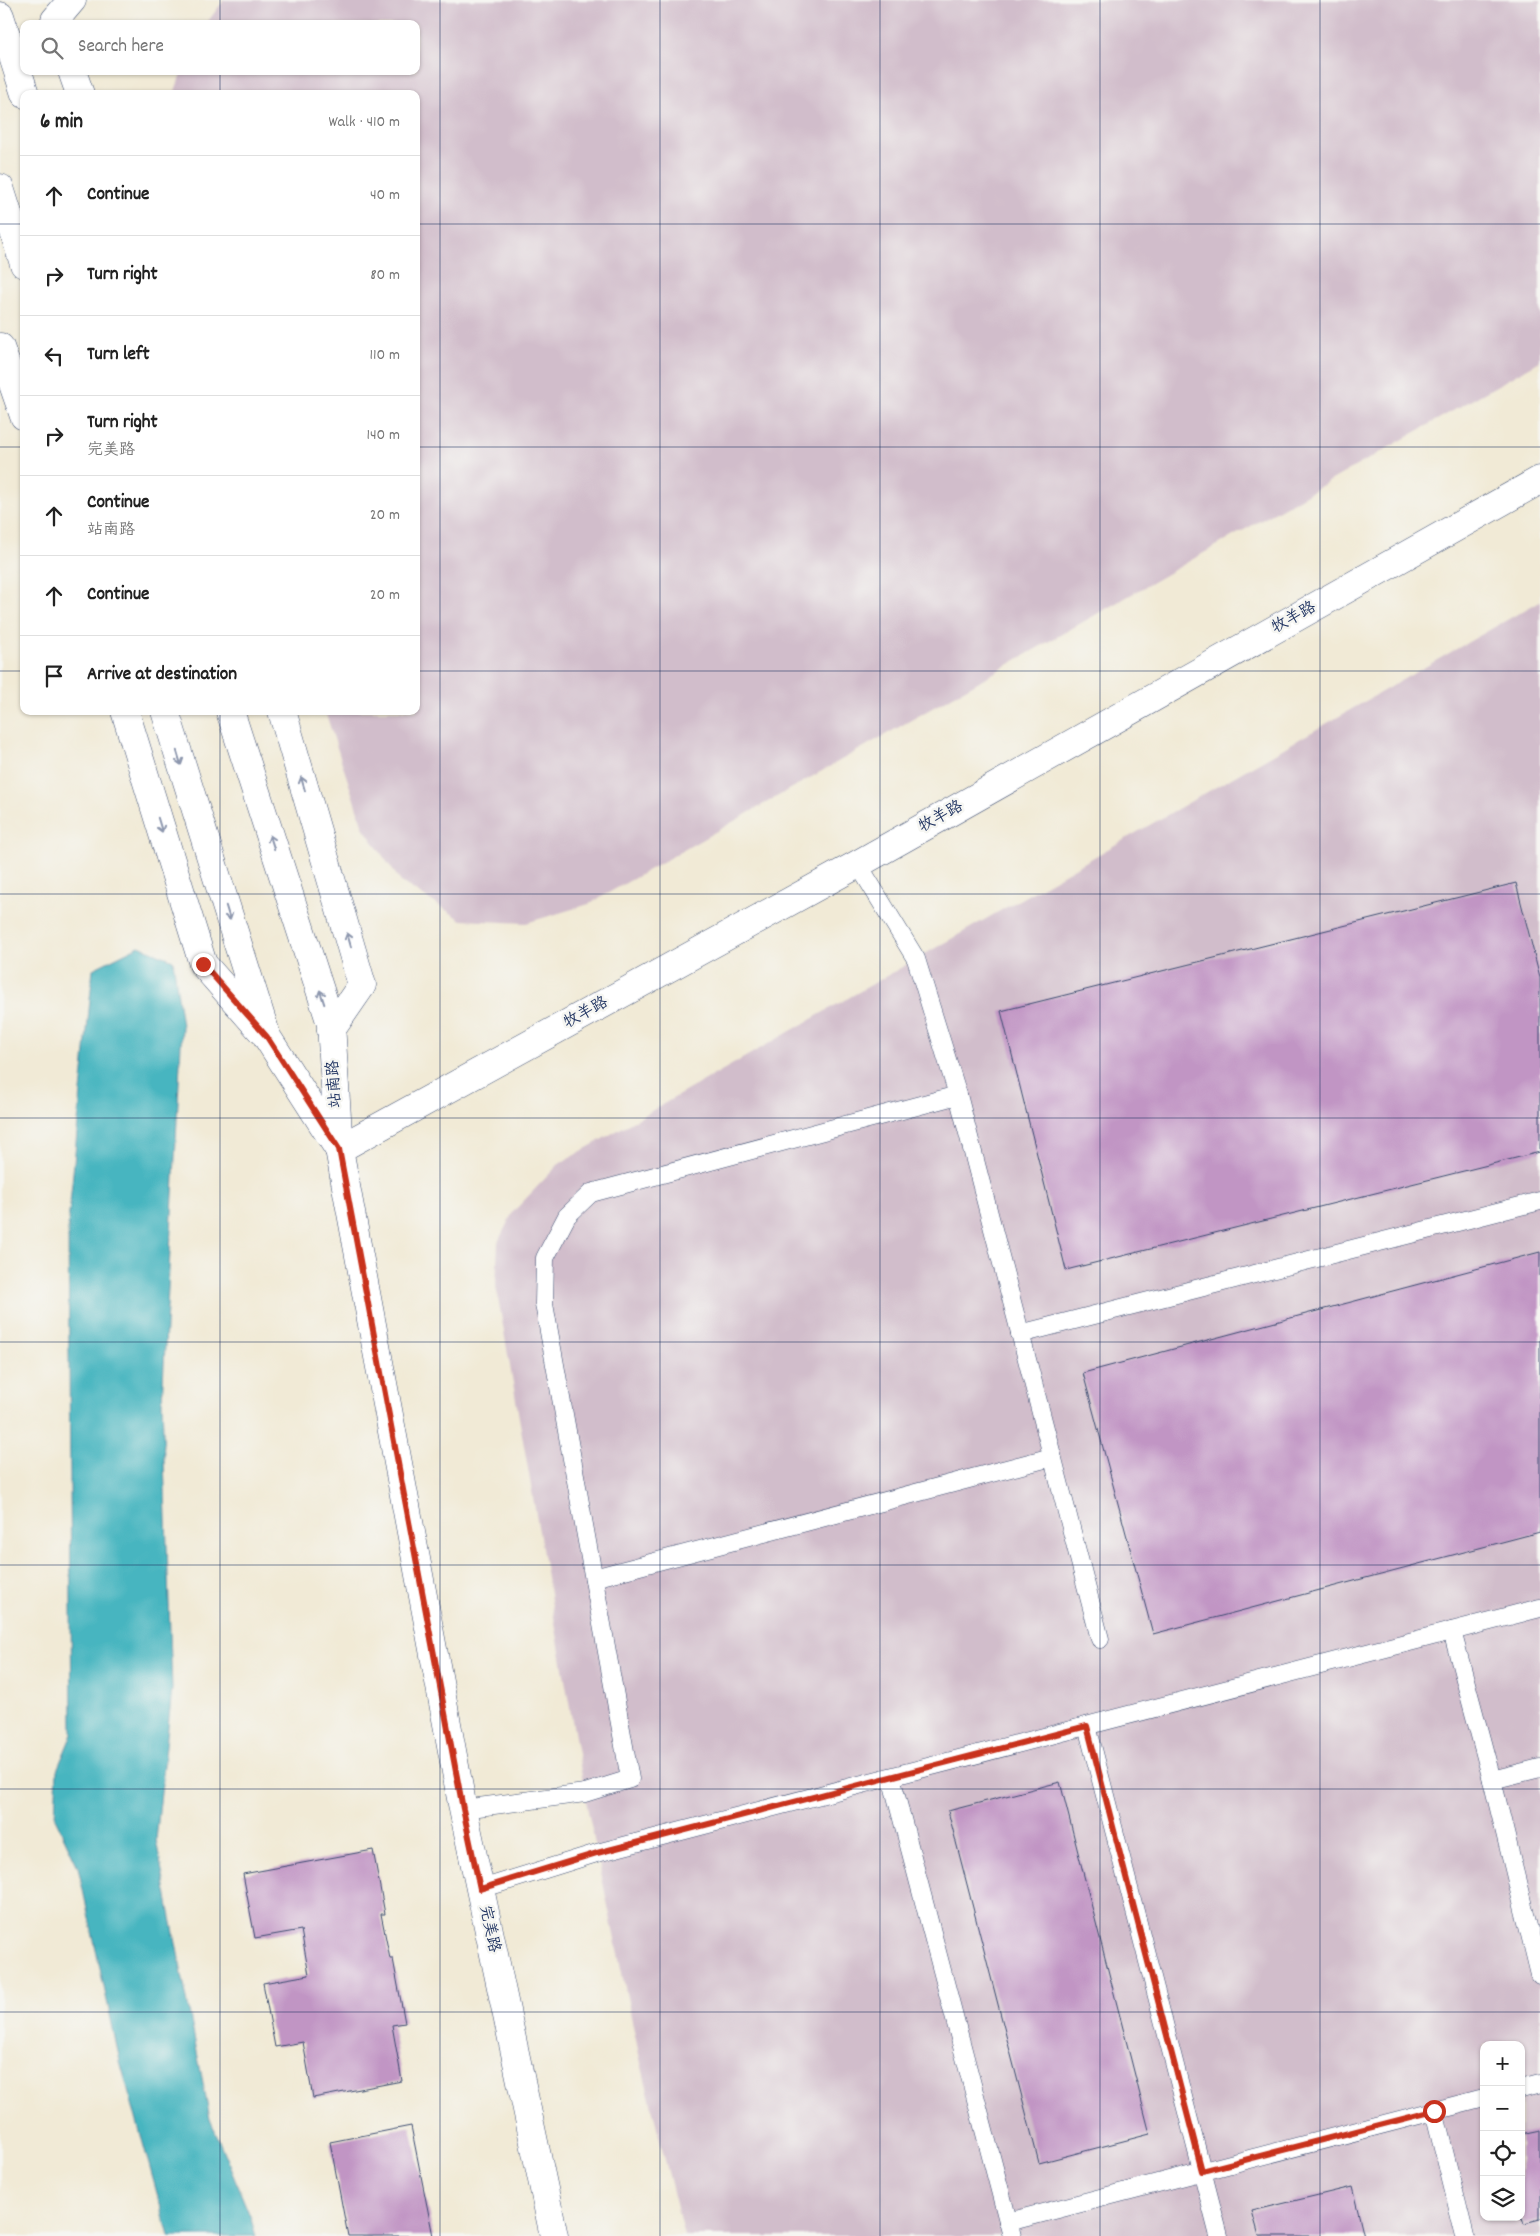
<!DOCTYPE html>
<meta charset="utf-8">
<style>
:root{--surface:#fff;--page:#f2f2f2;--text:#222;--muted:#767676;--line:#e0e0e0}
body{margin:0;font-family:Dekko,"LXGW WenKai TC",sans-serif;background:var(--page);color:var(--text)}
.controls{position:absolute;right:15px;bottom:15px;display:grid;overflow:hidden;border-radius:10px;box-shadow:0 1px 4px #0004}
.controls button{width:45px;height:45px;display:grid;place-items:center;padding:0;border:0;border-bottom:1px solid var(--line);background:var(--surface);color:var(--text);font:25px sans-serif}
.stop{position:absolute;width:15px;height:15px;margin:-11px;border:4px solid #c8321e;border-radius:50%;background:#fff}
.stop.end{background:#c8321e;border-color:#fff;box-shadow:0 1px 5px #0008}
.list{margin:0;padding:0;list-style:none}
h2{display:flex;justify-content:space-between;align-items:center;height:65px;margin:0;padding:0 20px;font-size:21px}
h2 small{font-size:16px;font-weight:400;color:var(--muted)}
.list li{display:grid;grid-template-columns:32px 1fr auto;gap:15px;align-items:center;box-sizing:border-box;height:80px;padding:0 20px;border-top:1px solid var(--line)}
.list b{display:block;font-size:19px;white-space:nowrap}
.list p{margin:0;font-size:16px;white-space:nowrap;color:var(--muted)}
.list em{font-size:16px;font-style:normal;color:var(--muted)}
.icon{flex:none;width:28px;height:28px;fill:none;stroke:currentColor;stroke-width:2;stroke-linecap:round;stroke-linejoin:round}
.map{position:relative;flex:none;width:1540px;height:2236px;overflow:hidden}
.search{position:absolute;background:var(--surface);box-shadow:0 1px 4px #0004;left:20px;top:20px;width:400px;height:55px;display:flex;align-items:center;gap:12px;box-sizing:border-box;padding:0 18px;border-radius:10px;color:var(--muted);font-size:19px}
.panel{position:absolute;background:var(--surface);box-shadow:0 1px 4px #0004;left:20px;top:90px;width:400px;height:625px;border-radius:10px}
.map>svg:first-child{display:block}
.industrial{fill:#d1bdcb;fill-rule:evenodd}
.water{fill:#46b5c0;stroke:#30728f}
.building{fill:#c195c4}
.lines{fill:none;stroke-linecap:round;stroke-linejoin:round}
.lane-casing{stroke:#3b4b70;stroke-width:19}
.secondary-casing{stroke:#3b4b70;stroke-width:29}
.lane{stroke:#fff;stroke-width:18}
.secondary{stroke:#fff;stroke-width:28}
.oneway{stroke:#8d97ae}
.route{stroke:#c8321e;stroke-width:6}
.grid{fill:none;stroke:#1b2f5e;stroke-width:1;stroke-opacity:0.55}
.labels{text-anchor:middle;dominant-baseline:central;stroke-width:5;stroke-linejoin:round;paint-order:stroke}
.street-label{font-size:16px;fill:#1b2f5e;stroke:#f6f6f2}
</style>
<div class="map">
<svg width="1540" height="2236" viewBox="0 0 1540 2236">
<rect width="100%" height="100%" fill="#f6f6f2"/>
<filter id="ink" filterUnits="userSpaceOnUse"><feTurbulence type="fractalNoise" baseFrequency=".02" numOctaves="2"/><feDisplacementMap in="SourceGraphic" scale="10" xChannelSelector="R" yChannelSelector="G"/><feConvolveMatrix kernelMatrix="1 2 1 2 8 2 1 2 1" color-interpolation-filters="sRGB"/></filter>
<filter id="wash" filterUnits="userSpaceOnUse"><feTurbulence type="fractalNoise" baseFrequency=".0096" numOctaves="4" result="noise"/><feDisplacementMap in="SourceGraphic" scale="20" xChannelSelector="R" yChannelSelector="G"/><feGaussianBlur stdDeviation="1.12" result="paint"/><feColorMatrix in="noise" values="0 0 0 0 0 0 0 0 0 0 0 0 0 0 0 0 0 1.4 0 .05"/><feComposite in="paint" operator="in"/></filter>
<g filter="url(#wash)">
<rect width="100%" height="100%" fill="#f1ead6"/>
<!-- industrial -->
<g class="industrial">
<path d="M 224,0 L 1540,0 L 1540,361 L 589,904 L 526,923 L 462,920 L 401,882 L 363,827 L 325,711 L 416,711 L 416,94 L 174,94 L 182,71 L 416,71 L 416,24 L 206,24 Z"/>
<path d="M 1540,601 L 1540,2236 L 684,2236 L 640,2059 L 588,1811 L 496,1286 L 498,1242 L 513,1212 L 559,1164 ZM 1484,2045 L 1521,2045 L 1521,2217 L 1484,2217 Z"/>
</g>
<!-- water -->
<path class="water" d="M 139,946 L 173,960 L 182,1026 L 162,1402 L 172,1689 L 156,1840 L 210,2119 L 250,2216 L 256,2236 L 169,2236 L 120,2061 L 78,1867 L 55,1818 L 57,1770 L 72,1734 L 68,1224 L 93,969 Z"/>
<g id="blocks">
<!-- building -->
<g class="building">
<path d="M 1516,883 L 1540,977 L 1540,1152 L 1066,1270 L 1001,1011 Z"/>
<path d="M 1540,1252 L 1540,1532 L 1153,1634 L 1083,1373 Z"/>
<path d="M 1060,1782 L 1150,2134 L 1039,2163 L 948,1811 Z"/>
<path d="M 373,1850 L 385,1914 L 381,1914 L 390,1959 L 393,1959 L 405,2023 L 392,2025 L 402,2081 L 313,2098 L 303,2042 L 275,2047 L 263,1983 L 309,1975 L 301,1930 L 255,1938 L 243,1874 Z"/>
<path d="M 411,2126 L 433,2236 L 348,2236 L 330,2142 Z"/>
<path d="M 1540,2131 L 1540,2219 L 1524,2223 L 1521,2213 L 1521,2135 Z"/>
<path d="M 1352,2187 L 1364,2236 L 1259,2236 L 1252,2211 Z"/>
</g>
</g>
</g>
<g filter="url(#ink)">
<use href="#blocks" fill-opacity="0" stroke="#3b4b70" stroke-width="1"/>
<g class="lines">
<!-- lane casing -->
<g class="lane-casing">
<g id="lane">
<path d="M 858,864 L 916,959 L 958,1095 L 1100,1639"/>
<path d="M 1020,1334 L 1540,1201"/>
<path d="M 594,1578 L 1052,1457"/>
<path d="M 1452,1631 L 1492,1780 L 1540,1975"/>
<path d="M 1087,1726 L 1219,2236"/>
<path d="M 891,1777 L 1012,2236"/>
<path d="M 1492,1780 L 1540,1768"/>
<path d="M 463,1809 L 585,1793 L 630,1779 L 544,1304 L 545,1258 L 567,1216 L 591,1193 L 958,1095"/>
<path d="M 481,1889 L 597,1853 L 1540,1608"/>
<path d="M 1521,2089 L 1540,2084"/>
<path d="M 1434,2111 L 1465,2236"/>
<path d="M 1008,2222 L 1484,2098"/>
</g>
</g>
<!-- secondary casing -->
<g class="secondary-casing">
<g id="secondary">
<path d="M 0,16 L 25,94"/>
<path d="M 55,20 L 72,0"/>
<path d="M 72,71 L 80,94"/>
<path d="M 0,188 L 24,264"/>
<path d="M 0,347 L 24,416"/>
<path d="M 125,711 L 203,964 L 260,1029"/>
<path d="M 165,711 L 267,1037 L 338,1148"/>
<path d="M 230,711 L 331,1024 L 339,1149 L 463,1809 L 554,2236"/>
<path d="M 282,711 L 362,985 L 331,1030"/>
<path d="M 339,1149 L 858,864 L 1540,480"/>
</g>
</g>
<!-- lane -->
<use href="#lane" class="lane"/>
<!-- secondary -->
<use href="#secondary" class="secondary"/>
</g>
<!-- one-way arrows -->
<defs><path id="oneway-shaft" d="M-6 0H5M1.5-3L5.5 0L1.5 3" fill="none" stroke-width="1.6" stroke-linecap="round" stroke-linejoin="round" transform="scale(1.25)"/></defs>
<g class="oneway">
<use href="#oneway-shaft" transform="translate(179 758) rotate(73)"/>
<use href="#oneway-shaft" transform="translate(303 784) rotate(-106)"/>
<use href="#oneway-shaft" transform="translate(160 825) rotate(73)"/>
<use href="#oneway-shaft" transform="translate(272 842) rotate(-108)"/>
<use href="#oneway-shaft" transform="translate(228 913) rotate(73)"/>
<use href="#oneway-shaft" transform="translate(349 940) rotate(-106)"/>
<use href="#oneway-shaft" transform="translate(322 997) rotate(-108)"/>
</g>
</g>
<g class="lines" filter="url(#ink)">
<!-- route -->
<path class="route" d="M 203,964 L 267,1037 L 339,1149 L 463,1809 L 480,1889 L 597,1853 L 1087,1726 L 1202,2171 L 1434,2111"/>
</g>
<!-- grid -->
<path class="grid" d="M 220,0 L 220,24M 440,0 L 440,2236M 660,0 L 660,2236M 880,0 L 880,2236M 1100,0 L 1100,2236M 1320,0 L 1320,2236M 220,71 L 220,94M 0,224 L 24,224M 416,224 L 1540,224M 0,447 L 24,447M 416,447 L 1540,447M 0,671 L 24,671M 416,671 L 1540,671M 220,711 L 220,2236M 0,894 L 1540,894M 0,1118 L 1540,1118M 0,1342 L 1540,1342M 0,1565 L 1540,1565M 0,1789 L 1540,1789M 0,2012 L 1540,2012"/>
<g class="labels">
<!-- street labels -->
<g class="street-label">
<text transform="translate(1294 618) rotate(-29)">牧羊路</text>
<text transform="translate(941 817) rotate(-29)">牧羊路</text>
<text transform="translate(586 1013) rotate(-29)">牧羊路</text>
<text transform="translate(335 1084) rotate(-94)">站南路</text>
<text transform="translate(489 1929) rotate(78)">完美路</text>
</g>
</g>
</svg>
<div class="controls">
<button>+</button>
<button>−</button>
<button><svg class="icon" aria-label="locate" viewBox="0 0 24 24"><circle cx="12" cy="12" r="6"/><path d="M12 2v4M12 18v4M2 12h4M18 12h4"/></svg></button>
<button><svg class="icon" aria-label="layers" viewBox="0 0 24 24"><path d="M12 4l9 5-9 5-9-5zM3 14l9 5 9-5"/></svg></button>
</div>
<div class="stop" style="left:1434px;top:2111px"></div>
<div class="stop end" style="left:203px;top:964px"></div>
<div class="search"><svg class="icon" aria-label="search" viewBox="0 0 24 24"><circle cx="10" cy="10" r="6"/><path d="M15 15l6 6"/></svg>Search here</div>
<section class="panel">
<h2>6 min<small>Walk · 410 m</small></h2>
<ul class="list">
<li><svg class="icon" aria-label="ahead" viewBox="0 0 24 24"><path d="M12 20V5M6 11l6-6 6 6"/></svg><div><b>Continue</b></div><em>40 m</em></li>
<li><svg class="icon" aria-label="right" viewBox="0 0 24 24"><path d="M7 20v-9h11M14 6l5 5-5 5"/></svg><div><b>Turn right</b></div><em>80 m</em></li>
<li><svg class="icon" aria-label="left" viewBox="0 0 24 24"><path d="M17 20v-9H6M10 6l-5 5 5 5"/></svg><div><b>Turn left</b></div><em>110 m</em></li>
<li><svg class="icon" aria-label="right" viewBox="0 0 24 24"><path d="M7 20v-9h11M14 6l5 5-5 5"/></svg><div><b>Turn right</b><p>完美路</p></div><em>140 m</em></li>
<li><svg class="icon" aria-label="ahead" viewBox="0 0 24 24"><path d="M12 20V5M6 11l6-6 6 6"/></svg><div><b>Continue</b><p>站南路</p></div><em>20 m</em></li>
<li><svg class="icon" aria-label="ahead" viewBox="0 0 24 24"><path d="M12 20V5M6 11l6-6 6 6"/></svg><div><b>Continue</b></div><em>20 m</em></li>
<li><svg class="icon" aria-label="arrive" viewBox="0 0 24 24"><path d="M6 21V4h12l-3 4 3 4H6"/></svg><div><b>Arrive at destination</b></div></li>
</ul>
</section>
</div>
